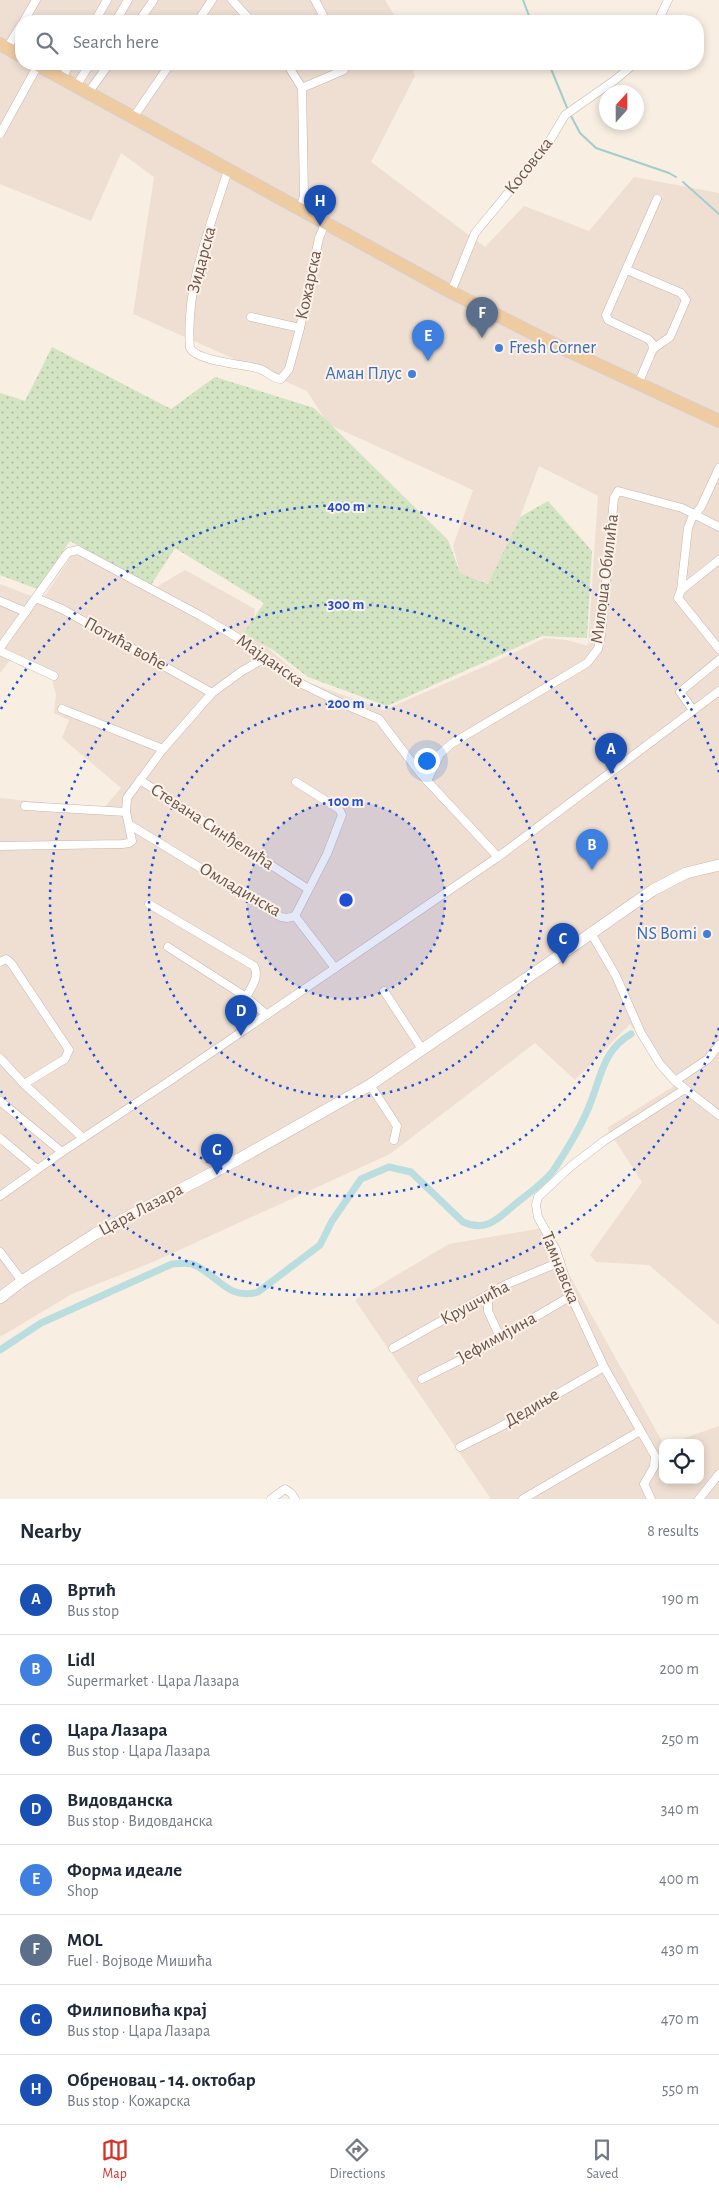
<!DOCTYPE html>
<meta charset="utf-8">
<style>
:root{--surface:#fff;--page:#f6f6f7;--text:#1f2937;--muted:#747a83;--line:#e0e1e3;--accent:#d93025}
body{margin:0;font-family:"Alegreya Sans",sans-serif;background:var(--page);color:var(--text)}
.controls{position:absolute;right:15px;bottom:15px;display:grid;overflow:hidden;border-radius:10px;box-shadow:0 2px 8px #0003}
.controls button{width:45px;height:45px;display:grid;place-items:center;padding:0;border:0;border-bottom:1px solid var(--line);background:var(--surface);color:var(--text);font:25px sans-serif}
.compass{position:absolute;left:599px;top:85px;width:45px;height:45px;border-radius:50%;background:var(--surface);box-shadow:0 2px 8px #0003;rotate:21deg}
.you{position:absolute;left:426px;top:760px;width:18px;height:18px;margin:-12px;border:4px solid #fff;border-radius:50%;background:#1a73e8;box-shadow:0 0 0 8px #1a73e833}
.badge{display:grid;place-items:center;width:32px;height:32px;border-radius:50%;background:var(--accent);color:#fff;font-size:16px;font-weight:700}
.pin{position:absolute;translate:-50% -41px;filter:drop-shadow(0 1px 2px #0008)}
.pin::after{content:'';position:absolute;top:26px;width:18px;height:15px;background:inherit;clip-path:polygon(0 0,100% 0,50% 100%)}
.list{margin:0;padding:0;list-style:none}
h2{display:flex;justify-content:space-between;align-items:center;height:65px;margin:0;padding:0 20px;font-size:21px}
h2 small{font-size:16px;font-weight:400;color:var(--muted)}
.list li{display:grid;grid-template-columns:32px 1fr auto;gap:15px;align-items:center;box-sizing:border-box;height:70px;padding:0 20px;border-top:1px solid var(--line)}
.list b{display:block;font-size:19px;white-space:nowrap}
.list p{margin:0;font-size:16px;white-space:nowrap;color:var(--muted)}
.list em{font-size:16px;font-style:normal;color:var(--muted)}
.icon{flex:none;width:28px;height:28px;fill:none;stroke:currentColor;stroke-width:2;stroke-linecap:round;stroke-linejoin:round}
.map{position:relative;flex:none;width:719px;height:1499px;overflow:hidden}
.search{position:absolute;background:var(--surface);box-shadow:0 2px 8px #0003;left:15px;right:15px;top:15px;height:55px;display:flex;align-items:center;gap:12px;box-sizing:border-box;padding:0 18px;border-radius:20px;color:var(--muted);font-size:19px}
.sheet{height:625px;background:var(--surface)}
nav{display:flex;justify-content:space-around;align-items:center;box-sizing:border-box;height:70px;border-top:1px solid var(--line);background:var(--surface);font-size:14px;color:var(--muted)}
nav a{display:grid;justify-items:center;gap:2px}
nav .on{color:var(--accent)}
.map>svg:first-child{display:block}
.residential{fill:#efdfd2}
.grass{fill:url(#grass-dots)}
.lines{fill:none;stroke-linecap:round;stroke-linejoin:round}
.stream{stroke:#a2cdcf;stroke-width:2}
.canal{stroke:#badddf;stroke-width:7}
.street-casing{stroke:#c7b5ab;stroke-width:9}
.secondary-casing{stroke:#ccb7ab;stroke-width:12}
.primary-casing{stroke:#d6cfcd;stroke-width:14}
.street{stroke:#fff;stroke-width:8}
.secondary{stroke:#fff;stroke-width:11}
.primary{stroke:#efcba2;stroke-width:12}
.ring{fill:none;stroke:#1d4ed8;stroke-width:2.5;stroke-dasharray:2.5 5}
.shop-dot{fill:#3f7fe0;stroke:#fcf2e8;stroke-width:2}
.labels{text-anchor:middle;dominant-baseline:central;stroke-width:4;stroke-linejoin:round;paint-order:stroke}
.street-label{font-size:18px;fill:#6d554c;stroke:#fcf2e8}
.shop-label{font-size:18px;fill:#366cbe;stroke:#fcf2e8;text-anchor:end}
.centre{fill:#1d4ed8;stroke:#fcf2e8;stroke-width:2.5}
.ring-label{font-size:15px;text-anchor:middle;font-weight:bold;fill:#1d4ed8;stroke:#fcf2e8;stroke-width:4;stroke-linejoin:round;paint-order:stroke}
</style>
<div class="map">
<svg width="719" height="1499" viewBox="0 0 719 1499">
<defs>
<pattern id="grass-dots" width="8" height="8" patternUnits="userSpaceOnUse" patternTransform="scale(1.25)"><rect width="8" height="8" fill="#d3e4c3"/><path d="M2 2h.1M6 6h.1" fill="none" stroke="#afbca1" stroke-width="1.8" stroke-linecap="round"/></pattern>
</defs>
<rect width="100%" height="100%" fill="#f8eee2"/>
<!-- residential -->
<g class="residential">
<path d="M 0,0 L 385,0 L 398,21 L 21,21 L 21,64 L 411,64 L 415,76 L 371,162 L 485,247 L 524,206 L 589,231 L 634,177 L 719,193 L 719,1325 L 649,1265 L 596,1262 L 590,1255 L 642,1182 L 607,1128 L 674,1086 L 630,1024 L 575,1080 L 535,1043 L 390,1154 L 153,1262 L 72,1294 L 0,1337 L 0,798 L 103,809 L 121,788 L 62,738 L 69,720 L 54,713 L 56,695 L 52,680 L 10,660 L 0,673 L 0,584 L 42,600 L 74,552 L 153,589 L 185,570 L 255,609 L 251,633 L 307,682 L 384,710 L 488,665 L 545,638 L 567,640 L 588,646 L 598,496 L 539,466 L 520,517 L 489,584 L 460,573 L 453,546 L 473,490 L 328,424 L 307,391 L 133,314 L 154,177 L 121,153 L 91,221 L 0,184 Z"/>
<path d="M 543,1228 L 663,1443 L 663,1480 L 700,1480 L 700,1443 L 671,1443 L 719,1426 L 719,1499 L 491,1499 L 355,1300 L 449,1244 Z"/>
</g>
<!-- grass -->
<path class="grass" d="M 52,347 L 171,409 L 215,377 L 314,408 L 448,540 L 460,573 L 488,584 L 520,517 L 548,501 L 592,551 L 587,638 L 542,636 L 387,706 L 308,677 L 273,650 L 244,633 L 264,603 L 175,548 L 151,585 L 70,541 L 37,589 L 0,575 L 0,393 L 25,401 Z"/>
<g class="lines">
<!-- stream -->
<g class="stream">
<path d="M 523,0 L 531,21"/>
<path d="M 549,64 L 568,110"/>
<path d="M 570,114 L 580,133 L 596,148 L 669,173 L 676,177"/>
<path d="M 683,182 L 719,214"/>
</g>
<!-- canal -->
<path class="canal" d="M 0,1350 L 41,1323 L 172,1264 C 178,1264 186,1262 192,1264 C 218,1274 227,1301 258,1292 L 320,1245 L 332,1221 L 361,1179 L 389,1167 L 411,1172 L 463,1222 C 485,1232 497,1220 513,1206 C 525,1196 547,1181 555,1168 C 568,1148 582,1126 590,1104 C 601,1077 603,1050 631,1034"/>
<!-- street casing -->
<g class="street-casing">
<g id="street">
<path d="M 232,0 L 251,21"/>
<path d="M 315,0 L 326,21"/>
<path d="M 24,21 L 36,0"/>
<path d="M 95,21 L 107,0"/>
<path d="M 116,21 L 128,0"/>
<path d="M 139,21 L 153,1"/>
<path d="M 198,21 L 212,0"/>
<path d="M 658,21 L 668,0"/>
<path d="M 7,48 L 21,25"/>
<path d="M 287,64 L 302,88 L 304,196 L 300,210"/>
<path d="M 62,78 L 70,64"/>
<path d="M 76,86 L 90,64"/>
<path d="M 302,88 L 344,70 L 347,64"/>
<path d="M 88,93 L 109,64"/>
<path d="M 133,118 L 170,64"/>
<path d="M 0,134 L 38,65"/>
<path d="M 228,170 C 210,228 185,286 190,348 C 198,362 244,364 260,369 C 268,372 273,379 281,379 L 289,369 L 300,328"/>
<path d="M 627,270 L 681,293 L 686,300 L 670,337 L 653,349 L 638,384"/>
<path d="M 451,292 L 475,233 L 546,147 L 565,115 L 615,80 L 634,64"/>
<path d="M 251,317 L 300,328 L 319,238 L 325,224"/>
<path d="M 653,349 L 652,343 L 648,339 L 608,320 L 606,315 L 657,199"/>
<path d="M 719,468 L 701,507 L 692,518 L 688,528 L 681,590 L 678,598 L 719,649"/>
<path d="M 681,590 L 719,560"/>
<path d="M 36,598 L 62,609 L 212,693"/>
<path d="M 0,601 L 26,612"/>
<path d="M 0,648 L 66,555 L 69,552 L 78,550 L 201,616 L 238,638 L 302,684 L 341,703 L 379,719 L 420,773 L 498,857"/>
<path d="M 0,651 L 54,676"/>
<path d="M 693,710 L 680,692 L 719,660"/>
<path d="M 163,749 L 212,693 L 242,671 L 265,658"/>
<path d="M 140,780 L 308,889"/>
<path d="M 427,781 L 440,754 L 451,744 L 587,663 L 598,649 L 601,635 L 614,498 L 618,491 L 682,508 L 719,527"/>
<path d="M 25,806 L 126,812"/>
<path d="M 130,825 L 281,917 L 287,918 L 295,916"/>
<path d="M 0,846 L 122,844 L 129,843 L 132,841 L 126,812 L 127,798 L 163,749 L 62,709"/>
<path d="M 149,904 L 254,966 C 260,977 251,988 246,997"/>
<path d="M 295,916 L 327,854 L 342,815 L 339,809 L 296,782"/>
<path d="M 295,916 L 335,968"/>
<path d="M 591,933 L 616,976 L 641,1033 L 660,1064 L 675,1081 L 719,1115"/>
<path d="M 168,947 L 246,997 L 267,1015"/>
<path d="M 0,962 L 6,959 L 11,963 L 69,1050 L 65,1059 L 24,1084"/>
<path d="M 384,991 L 422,1049"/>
<path d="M 0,1058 L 24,1084 L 83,1138"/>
<path d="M 675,1081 L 708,1059 L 719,1045"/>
<path d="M 370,1085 L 397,1126 L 394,1140"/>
<path d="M 0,1101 L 62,1152"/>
<path d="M 0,1138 L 37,1169"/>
<path d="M 0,1196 L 62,1152 L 168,1082 L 498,857 L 719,691"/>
<path d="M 0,1252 L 22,1281"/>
<path d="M 488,1295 L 488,1311 L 500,1337"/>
<path d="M 393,1348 L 507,1284 L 560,1262"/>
<path d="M 422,1379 L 470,1355 L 571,1296"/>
<path d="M 460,1447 L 500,1427 L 604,1367"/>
<path d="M 271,1499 L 285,1489 L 291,1493 L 295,1499"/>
<path d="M 523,1499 L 640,1431"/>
<path d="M 651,1499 L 644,1484 L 654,1467 L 655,1456 L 604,1367 L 571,1296 L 556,1250 L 538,1217 L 536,1205 L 538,1197 L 570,1167 L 604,1141 L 685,1089"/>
<path d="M 699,1499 L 719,1474"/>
</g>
</g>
<!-- secondary casing -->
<g class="secondary-casing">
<path id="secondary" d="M 0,1298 L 22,1281 L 95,1234 L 239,1159 L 370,1085 L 543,967 L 653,890 L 686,873 L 719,865"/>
</g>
<!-- primary casing -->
<g class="primary-casing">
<g id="primary">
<path d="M 0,44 L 21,56"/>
<path d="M 36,64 L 451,292 L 564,349 L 719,421"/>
</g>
</g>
<!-- street -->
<use href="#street" class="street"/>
<!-- secondary -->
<use href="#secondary" class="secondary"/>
<!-- primary -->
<use href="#primary" class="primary"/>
</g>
<!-- distance rings -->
<circle cx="346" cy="900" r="99" fill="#1d4ed8" fill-opacity=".12"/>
<g class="ring">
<circle cx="346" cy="900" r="99"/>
<circle cx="346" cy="900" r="197"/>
<circle cx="346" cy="900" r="296"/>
<path d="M719 1028A394 394 0 0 1 1 1091M1 709A394 394 0 0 1 719 772"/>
</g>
<!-- markers -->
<g class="shop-dot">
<circle cx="499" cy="348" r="5"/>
<circle cx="412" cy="374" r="5"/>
<circle cx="707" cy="934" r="5"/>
</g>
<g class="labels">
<!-- street labels -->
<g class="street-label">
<text transform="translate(529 166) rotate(-52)">Косовска</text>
<text transform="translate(202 260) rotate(-75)">Зидарска</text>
<text transform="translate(309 285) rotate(-78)">Кожарска</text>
<text transform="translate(605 579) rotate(-83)">Милоша Обилића</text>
<text transform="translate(125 644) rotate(29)">Потића воће</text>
<text transform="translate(270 661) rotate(35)">Мајданска</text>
<text transform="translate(212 827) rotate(33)">Стевана Синђелића</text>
<text transform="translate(240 890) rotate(30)">Омладинска</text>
<text transform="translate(141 1210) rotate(-28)">Цара Лазара</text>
<text transform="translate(560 1268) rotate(68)">Тамнавска</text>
<text transform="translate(475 1303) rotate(-28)">Крушчића</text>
<text transform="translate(497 1338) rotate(-29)">Јефимијина</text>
<text transform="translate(532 1408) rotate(-30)">Дедиње</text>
</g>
<!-- shop labels -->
<g class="shop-label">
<text x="509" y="348" text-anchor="start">Fresh Corner</text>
<text x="402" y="374">Аман Плус</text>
<text x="697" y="934">NS Bomi</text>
</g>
</g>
<circle cx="346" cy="900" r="8" class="centre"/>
<g class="ring-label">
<text x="346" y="511">400 m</text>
<text x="346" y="609">300 m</text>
<text x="346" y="708">200 m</text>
<text x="346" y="806">100 m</text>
</g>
</svg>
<div class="controls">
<button><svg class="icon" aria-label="locate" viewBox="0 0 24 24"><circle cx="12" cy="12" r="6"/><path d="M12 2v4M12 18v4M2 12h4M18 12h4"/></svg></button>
</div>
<svg class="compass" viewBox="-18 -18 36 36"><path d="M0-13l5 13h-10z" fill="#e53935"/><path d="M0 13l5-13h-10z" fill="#747a83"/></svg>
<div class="you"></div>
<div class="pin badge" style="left:611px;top:774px;background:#1a4fb4">A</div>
<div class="pin badge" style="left:592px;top:870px;background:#3f7fe0">B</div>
<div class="pin badge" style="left:563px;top:964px;background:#1a4fb4">C</div>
<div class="pin badge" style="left:241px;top:1036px;background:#1a4fb4">D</div>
<div class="pin badge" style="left:428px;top:361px;background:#3f7fe0">E</div>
<div class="pin badge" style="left:482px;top:338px;background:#5c6f8a">F</div>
<div class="pin badge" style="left:217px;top:1175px;background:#1a4fb4">G</div>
<div class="pin badge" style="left:320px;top:226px;background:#1a4fb4">H</div>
<div class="search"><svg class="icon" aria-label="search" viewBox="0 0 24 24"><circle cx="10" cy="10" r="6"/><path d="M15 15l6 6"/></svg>Search here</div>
</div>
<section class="sheet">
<h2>Nearby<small>8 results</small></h2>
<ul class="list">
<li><span class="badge" style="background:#1a4fb4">A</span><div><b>Вртић</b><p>Bus stop</p></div><em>190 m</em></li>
<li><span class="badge" style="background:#3f7fe0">B</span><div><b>Lidl</b><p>Supermarket · Цара Лазара</p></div><em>200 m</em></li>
<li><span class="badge" style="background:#1a4fb4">C</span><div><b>Цара Лазара</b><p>Bus stop · Цара Лазара</p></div><em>250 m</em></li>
<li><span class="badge" style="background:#1a4fb4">D</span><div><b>Видовданска</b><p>Bus stop · Видовданска</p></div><em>340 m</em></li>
<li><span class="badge" style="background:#3f7fe0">E</span><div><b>Форма идеале</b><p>Shop</p></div><em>400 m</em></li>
<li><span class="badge" style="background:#5c6f8a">F</span><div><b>MOL</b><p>Fuel · Војводе Мишића</p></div><em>430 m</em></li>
<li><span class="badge" style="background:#1a4fb4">G</span><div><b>Филиповића крај</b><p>Bus stop · Цара Лазара</p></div><em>470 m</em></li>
<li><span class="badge" style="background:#1a4fb4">H</span><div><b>Обреновац - 14. октобар</b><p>Bus stop · Кожарска</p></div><em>550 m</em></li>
</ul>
</section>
<nav>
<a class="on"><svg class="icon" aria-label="map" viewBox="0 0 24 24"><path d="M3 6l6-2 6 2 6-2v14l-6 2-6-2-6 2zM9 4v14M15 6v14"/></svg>Map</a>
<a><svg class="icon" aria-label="directions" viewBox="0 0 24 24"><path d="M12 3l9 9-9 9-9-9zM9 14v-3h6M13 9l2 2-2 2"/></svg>Directions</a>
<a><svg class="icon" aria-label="saved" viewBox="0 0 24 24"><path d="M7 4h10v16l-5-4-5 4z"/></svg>Saved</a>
</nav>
